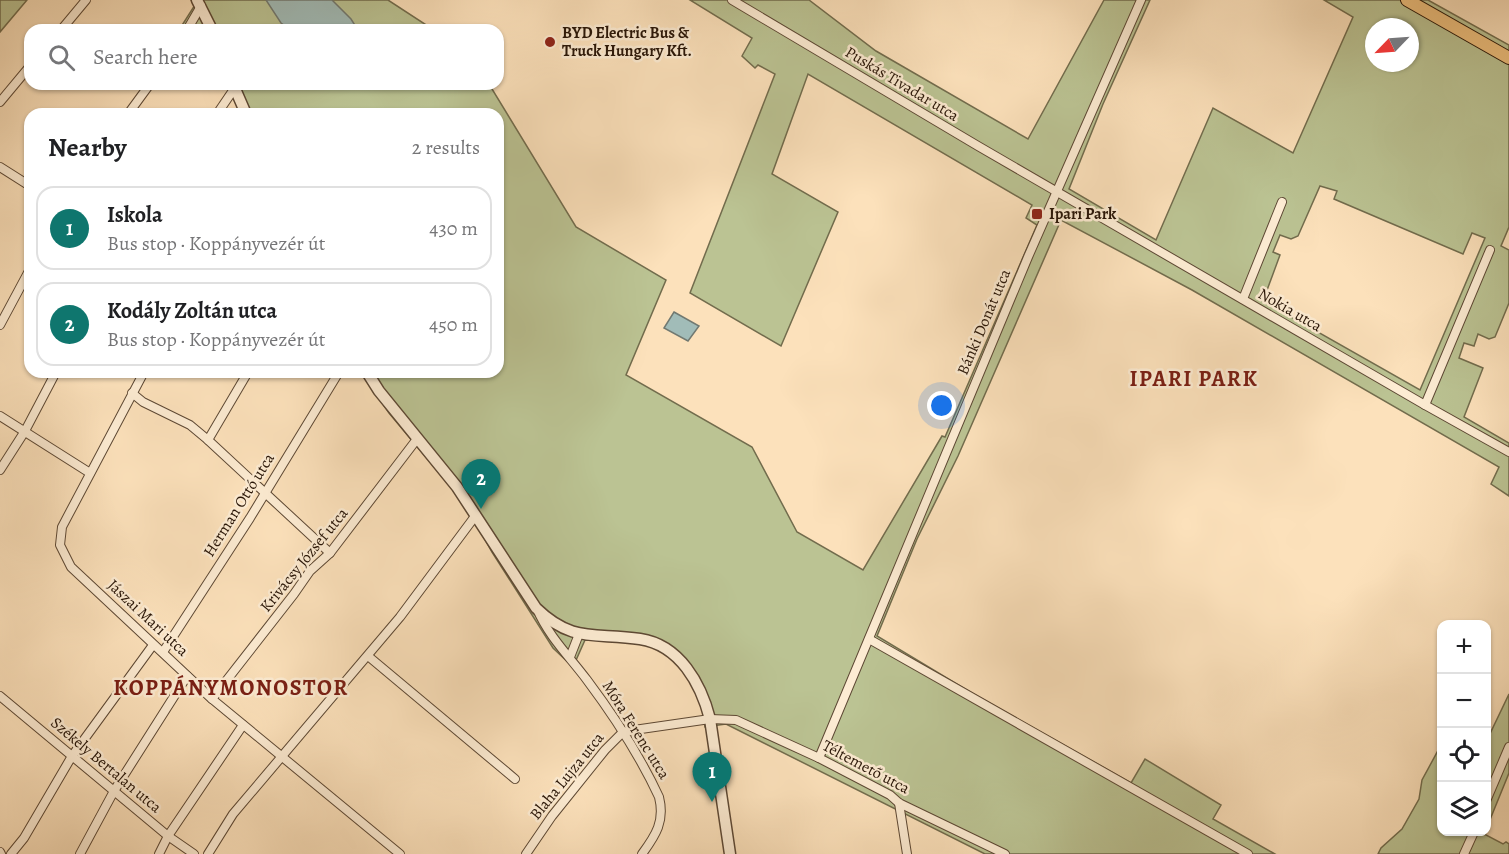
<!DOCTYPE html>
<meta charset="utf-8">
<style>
:root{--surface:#fff;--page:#f2f2f2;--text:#202124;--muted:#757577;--line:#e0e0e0;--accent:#0f766e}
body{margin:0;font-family:Alegreya,serif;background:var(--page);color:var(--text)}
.controls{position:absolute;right:18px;bottom:18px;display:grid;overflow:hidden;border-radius:12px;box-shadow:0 2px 4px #0004}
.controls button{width:54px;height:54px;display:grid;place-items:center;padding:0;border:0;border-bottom:2px solid var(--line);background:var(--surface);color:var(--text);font:30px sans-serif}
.compass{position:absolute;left:1365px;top:18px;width:54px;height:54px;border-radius:50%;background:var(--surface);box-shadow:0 2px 4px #0004;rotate:245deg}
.you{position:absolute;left:942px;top:406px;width:21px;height:21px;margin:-15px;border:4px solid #fff;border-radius:50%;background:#1a73e8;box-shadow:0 0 0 9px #1a73e833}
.badge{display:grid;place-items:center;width:39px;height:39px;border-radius:50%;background:var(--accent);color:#fff;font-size:20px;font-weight:700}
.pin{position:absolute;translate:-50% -50px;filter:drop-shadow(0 2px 3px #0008)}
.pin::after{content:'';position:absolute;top:32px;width:21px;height:18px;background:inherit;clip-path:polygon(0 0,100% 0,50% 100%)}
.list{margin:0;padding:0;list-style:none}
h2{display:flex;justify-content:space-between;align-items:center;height:78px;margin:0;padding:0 24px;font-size:26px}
h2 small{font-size:20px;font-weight:400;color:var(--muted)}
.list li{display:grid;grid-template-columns:39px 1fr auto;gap:18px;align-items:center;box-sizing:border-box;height:84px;margin:0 12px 12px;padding:0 12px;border:2px solid var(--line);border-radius:18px}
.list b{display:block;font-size:22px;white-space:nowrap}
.list p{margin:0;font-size:20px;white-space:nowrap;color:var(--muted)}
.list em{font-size:20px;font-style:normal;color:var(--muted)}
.icon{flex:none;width:33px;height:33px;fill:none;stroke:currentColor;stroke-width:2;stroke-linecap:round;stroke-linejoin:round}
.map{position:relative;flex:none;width:1509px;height:854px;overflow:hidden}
.search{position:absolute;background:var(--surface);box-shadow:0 2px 4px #0004;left:24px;top:24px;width:480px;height:66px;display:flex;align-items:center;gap:15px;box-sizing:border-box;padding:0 21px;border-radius:18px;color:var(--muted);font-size:22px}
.panel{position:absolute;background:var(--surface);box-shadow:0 2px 4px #0004;left:24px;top:108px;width:480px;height:270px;border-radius:18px}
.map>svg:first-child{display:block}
.green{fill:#bbc393;stroke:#726c4d;stroke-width:1.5;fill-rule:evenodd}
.water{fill:#a1bcb8;stroke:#717971;stroke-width:1.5}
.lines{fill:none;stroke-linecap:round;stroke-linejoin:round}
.minor-casing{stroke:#5d4834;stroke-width:10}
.tertiary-casing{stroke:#5d4834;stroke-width:13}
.primary-casing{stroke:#281507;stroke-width:14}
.minor{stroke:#fdecd3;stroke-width:8}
.tertiary{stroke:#fdecd3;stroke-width:10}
.primary{stroke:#eec07e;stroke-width:12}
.poi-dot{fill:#8f2418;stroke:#fdecd3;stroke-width:2}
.labels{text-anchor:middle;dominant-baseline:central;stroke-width:5;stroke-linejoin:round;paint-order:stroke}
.poi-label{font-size:16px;font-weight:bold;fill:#281507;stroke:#fdecd3;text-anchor:start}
.street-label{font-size:16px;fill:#281507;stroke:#fdecd3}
.district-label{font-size:22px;font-weight:bold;letter-spacing:1.5px;fill:#7a1f14;stroke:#fdecd3}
</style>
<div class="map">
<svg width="1509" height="854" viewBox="0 0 1509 854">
<rect width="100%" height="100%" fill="#fce1bb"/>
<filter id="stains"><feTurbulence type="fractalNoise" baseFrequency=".00333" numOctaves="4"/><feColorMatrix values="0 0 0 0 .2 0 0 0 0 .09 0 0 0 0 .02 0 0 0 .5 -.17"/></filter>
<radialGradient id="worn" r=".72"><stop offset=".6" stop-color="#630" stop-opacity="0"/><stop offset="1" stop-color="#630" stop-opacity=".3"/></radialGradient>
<!-- green -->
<g class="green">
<path d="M 0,0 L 27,0 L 0,32 Z"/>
<path d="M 191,0 L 388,0 L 434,30 L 179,30 L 195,5 Z"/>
<path d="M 690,0 L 809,0 L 876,51 L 1028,139 L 1104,0 L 1150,0 L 1103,104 L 1069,189 L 1156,240 L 1213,108 L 1293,153 L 1353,17 L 1324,0 L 1428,0 L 1509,45 L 1509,227 L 1501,246 L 1509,250 L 1509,303 L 1495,337 L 1489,339 L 1478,334 L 1474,346 L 1464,343 L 1459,358 L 1483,368 L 1464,417 L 1509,443 L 1509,496 L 1491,484 L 1499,467 L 1192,290 L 1061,220 L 958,456 L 917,539 L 877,636 L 970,692 L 1131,783 L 1145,759 L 1221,805 L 1213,819 L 1275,854 L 985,854 L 726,724 L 705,727 C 704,718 703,708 701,699 C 693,674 667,649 642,643 C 624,639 603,641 585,640 L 573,667 L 553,648 L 492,552 L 466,505 L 389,413 L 361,372 L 498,372 L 498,114 L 242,114 L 228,84 L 489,84 L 576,227 L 666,280 L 626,375 L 752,447 L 797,532 L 863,570 L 942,436 L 945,437 L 1037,225 L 1026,218 L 1032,205 L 808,74 L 772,174 L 838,212 L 781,346 L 690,293 L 775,74 L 758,65 L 755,68 L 742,56 L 752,38 ZM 1374,27 L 1410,27 L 1410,63 L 1374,63 ZM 1320,186 L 1337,191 L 1334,199 L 1463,254 L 1472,233 L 1485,238 L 1420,390 L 1263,301 L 1280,255 L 1273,252 L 1280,235 L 1291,239 L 1298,236 Z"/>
<path d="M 1509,694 L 1509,773 L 1487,827 L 1487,740 Z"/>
<path d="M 1441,745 L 1442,832 L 1485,832 L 1484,834 L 1503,844 L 1506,842 L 1509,844 L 1509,854 L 1378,854 L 1381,848 L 1402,829 L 1419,799 L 1422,780 Z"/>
</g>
<!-- water -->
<g class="water">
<path d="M 266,0 L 332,0 L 351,19 L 358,30 L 291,30 L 281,23 Z"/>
<path d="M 674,312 L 699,326 L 688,341 L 664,328 Z"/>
</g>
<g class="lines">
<!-- minor casing -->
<g class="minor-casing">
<g id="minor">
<path d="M 732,0 L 978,146 L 1425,405 L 1509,452"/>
<path d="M 61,30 L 86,0"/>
<path d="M 187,30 L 201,6"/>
<path d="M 0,102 L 30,66"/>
<path d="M 128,114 L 150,84"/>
<path d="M 217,114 L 234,89"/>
<path d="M 0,167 L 30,186"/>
<path d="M 1243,299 L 1282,202"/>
<path d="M 0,325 L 30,269"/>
<path d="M 144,372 L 62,527 L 60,545 L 71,567 L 212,699 L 400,854"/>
<path d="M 132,393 L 143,402 L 190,425 L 208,440 L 330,553"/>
<path d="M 1425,405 L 1490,250"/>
<path d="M 0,416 L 90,473"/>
<path d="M 208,440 L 248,372"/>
<path d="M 0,470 L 25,431 L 56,372"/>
<path d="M 537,609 C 549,637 569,656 587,680 C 614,716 640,756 659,797 C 665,821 656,835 642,854"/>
<path d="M 869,639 L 1248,854"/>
<path d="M 163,652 L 250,518 L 339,372"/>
<path d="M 368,656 L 515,779"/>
<path d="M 570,657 L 579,634"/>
<path d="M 0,696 L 168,836 L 194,854"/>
<path d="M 212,699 L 294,594 L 310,571 L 330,553 L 417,439"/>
<path d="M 819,758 L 1028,257 L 1141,0"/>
<path d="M 1486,801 L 1509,747"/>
<path d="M 899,803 L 907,854"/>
<path d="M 0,852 L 1,854"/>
<path d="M 11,854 L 24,838 L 72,756 L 153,645"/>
<path d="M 80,854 L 114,791 L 187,676"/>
<path d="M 159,854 L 168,836 L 243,725"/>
<path d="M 208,854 L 233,814 L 400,617 L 476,515"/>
<path d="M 526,854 L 552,816 L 605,750 L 623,732 L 634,730 L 710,719 L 736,720 L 819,758 L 890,795 L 899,803 L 1005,854"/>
<path d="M 1464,854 L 1474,832"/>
</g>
</g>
<!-- tertiary casing -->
<g class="tertiary-casing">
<g id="tertiary">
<path d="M 197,0 L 212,30"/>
<path d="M 233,84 L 246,114"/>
<path d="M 367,372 L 379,391 L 457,487 L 536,608 C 573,644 596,632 640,639 C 680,645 701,684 710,719 L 730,854"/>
</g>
</g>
<!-- primary casing -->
<g class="primary-casing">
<path id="primary" d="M 1407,0 L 1509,58"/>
</g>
<!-- minor -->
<use href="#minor" class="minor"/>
<!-- tertiary -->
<use href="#tertiary" class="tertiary"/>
<!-- primary -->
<use href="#primary" class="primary"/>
</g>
<!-- markers -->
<g class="poi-dot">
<circle cx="550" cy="42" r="6"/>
<rect x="1031" y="208" width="12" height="12" rx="3"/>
</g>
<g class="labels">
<!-- poi labels -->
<g class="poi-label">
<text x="562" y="33">BYD Electric Bus &amp;<tspan x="562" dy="18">Truck Hungary Kft.</tspan></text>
<text x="1049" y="214">Ipari Park</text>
</g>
<!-- street labels -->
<g class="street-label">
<text transform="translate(902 84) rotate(31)">Puskás Tivadar utca</text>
<text transform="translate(1290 310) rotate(30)">Nokia utca</text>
<text transform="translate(984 322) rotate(-67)">Bánki Donát utca</text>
<text transform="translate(239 505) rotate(-58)">Herman Ottó utca</text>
<text transform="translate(304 560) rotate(-51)">Krivácsy József utca</text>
<text transform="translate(148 618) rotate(43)">Jászai Mari utca</text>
<text transform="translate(636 730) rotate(58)">Móra Ferenc utca</text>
<text transform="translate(106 765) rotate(40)">Székely Bertalan utca</text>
<text transform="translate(866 767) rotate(28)">Téltemető utca</text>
<text transform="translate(567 776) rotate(-51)">Blaha Lujza utca</text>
</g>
<!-- district labels -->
<g class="district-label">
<text x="1194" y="379">IPARI PARK</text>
<text x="231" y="688">KOPPÁNYMONOSTOR</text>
</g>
</g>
<rect width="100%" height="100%" filter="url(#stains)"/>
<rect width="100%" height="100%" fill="url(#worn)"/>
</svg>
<div class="controls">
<button>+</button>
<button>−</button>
<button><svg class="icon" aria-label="locate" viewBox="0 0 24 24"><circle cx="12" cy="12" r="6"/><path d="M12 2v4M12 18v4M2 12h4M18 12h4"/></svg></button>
<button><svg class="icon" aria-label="layers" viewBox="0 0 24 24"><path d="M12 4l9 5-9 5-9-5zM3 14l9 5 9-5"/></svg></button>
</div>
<svg class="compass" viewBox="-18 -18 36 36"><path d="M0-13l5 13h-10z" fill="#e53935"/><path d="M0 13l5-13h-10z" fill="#757577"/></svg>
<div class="you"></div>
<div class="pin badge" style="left:712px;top:802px">1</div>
<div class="pin badge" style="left:481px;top:509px">2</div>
<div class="search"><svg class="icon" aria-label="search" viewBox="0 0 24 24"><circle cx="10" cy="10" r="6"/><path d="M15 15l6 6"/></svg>Search here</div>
<section class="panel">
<h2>Nearby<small>2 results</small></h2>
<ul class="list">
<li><span class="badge">1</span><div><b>Iskola</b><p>Bus stop · Koppányvezér út</p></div><em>430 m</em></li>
<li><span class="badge">2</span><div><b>Kodály Zoltán utca</b><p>Bus stop · Koppányvezér út</p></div><em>450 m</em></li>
</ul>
</section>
</div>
